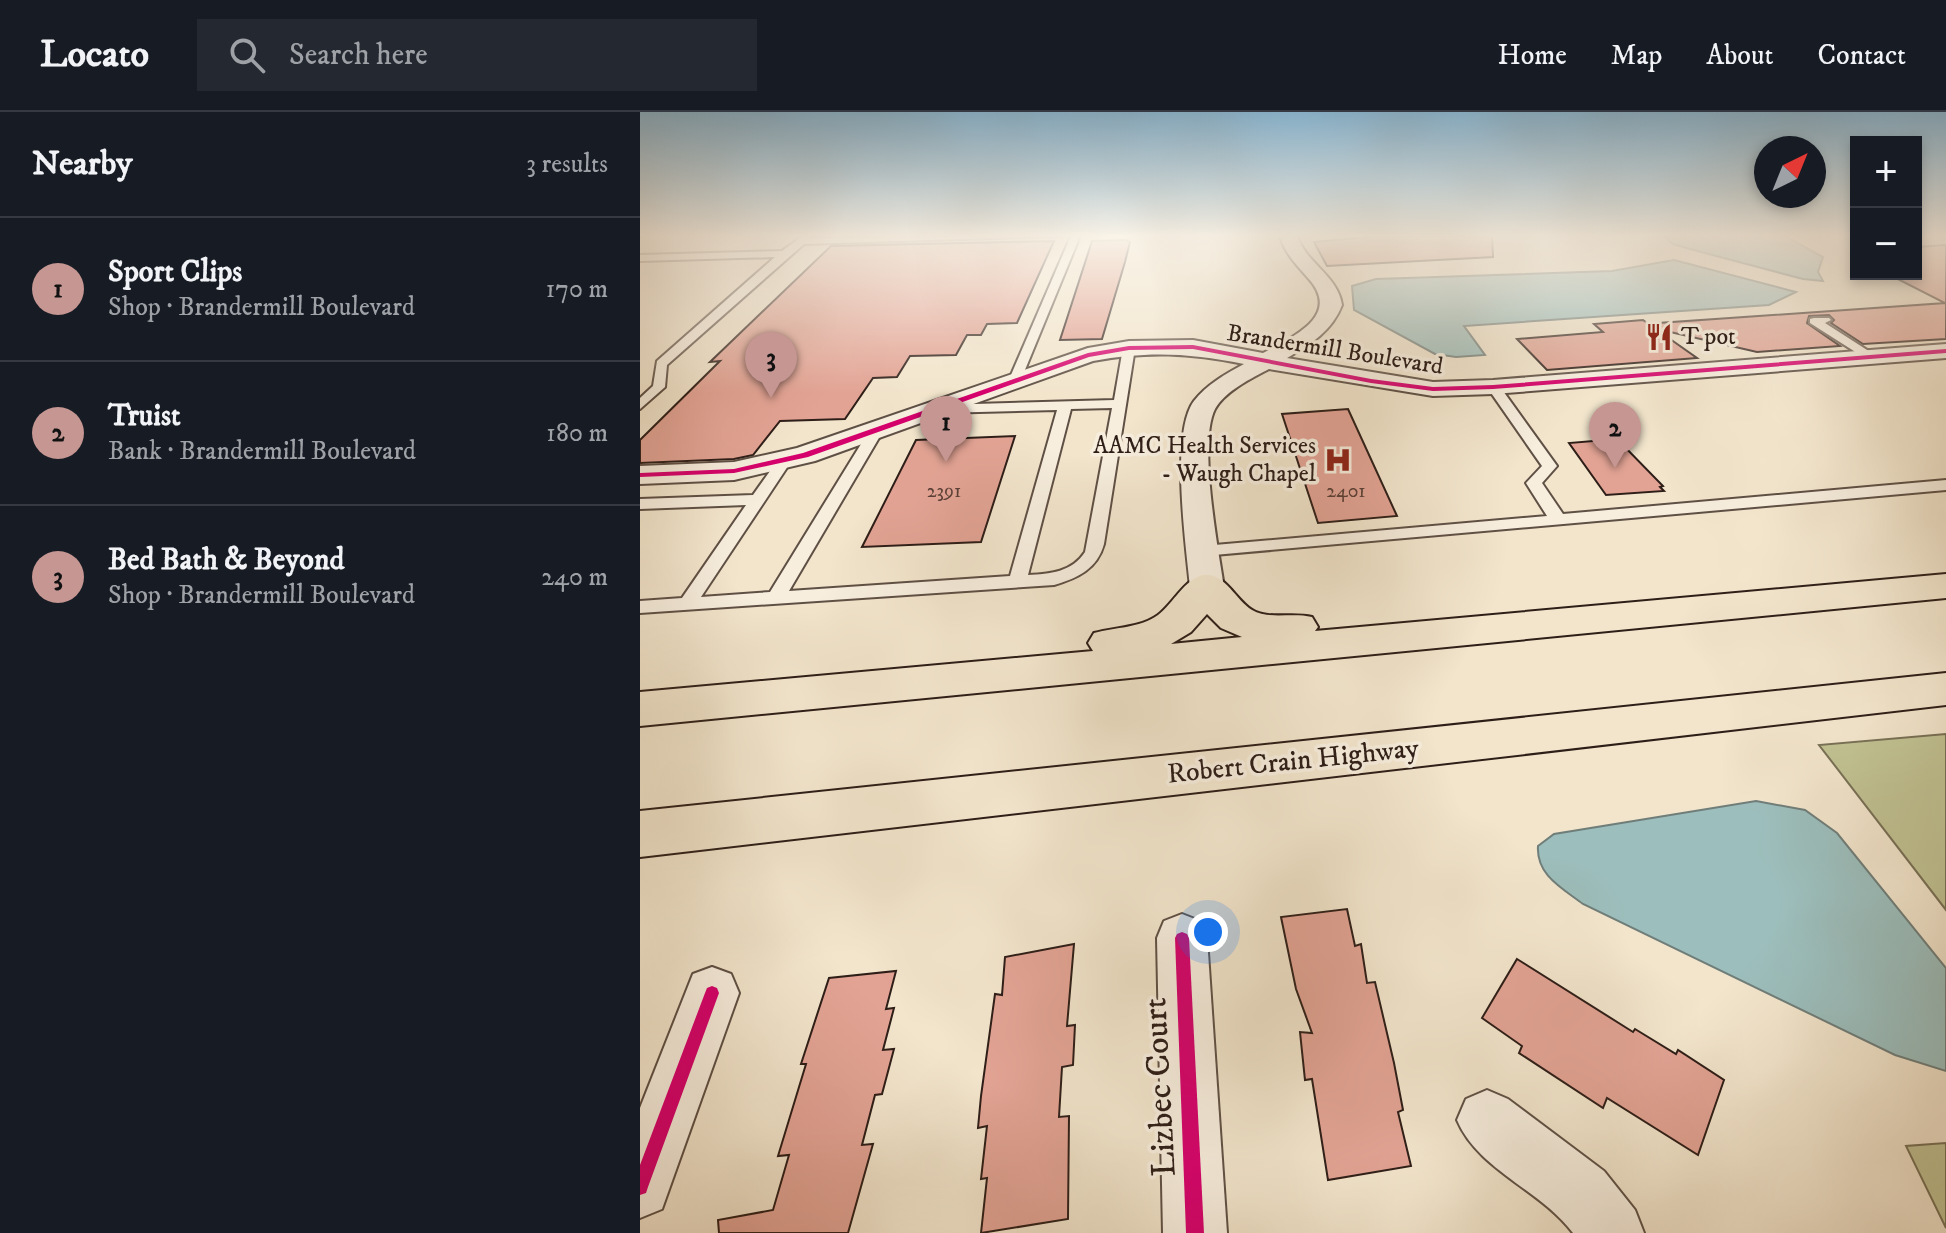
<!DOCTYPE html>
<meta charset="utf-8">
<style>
:root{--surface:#171b24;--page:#242831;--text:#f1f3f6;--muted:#9ea1a6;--line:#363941;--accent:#c59692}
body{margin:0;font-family:"IM FELL DW Pica",serif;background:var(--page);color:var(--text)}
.controls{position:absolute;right:24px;top:24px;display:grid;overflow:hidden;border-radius:0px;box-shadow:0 4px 12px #0003}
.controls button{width:72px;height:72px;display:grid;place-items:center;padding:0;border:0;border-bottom:2px solid var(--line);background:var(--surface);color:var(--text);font:40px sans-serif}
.compass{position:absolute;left:1114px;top:24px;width:72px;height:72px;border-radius:50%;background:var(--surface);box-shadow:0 4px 12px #0003;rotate:43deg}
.you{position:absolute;left:568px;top:820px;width:28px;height:28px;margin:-20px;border:6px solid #fff;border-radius:50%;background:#1a73e8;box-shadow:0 0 0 12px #1a73e833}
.badge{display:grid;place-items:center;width:52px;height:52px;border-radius:50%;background:var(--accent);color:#111;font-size:26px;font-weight:700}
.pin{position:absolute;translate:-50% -66px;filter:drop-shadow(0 2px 4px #0008)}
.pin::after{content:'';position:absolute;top:42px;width:28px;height:24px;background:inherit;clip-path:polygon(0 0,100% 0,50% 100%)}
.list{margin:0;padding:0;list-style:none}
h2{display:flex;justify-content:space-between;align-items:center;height:104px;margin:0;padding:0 32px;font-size:34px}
h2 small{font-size:26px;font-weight:400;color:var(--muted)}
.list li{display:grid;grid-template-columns:52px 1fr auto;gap:24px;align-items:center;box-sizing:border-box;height:144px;padding:0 32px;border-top:2px solid var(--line)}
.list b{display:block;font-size:30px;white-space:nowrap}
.list p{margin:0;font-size:26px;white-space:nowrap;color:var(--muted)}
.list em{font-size:26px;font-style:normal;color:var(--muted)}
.icon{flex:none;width:44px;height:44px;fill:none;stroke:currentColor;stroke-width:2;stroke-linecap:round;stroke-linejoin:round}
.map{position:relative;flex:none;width:1306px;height:1121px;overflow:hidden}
header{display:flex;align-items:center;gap:48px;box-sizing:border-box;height:112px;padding:0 40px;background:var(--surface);border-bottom:2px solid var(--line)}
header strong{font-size:38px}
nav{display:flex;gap:44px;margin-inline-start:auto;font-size:28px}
.search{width:560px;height:72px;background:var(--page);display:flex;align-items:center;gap:20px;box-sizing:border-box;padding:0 28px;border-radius:0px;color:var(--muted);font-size:30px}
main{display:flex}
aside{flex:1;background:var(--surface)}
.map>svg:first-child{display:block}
.green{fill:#c1c293;stroke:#787056;stroke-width:2}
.water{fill:#9cbebc;stroke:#707e7a;stroke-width:2}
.building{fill:#e2a394;stroke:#2e1e18;stroke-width:2}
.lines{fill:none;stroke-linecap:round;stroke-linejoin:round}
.service-casing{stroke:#5f5045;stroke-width:4}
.minor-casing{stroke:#5f5045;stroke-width:4}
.trunk-casing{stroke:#2e1e18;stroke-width:4}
.service{fill:#f7eede;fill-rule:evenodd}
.minor{fill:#f7eede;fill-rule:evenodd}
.trunk{fill:#f2e5cc;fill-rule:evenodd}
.cycleway-casing{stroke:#f7eede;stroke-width:5}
.cycleway{fill:#d6006c;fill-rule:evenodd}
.labels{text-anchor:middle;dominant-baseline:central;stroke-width:7;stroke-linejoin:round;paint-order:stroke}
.far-number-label{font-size:20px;fill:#5b3f37}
.far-poi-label{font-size:24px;fill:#2e1e18;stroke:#f7eede;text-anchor:start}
.far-street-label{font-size:24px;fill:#2e1e18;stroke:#f7eede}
.street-label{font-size:28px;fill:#2e1e18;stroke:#f7eede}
.near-street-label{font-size:34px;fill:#2e1e18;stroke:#f7eede}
</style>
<header>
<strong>Locato</strong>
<div class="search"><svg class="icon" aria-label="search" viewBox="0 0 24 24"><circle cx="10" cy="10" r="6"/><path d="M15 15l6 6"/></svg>Search here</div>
<nav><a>Home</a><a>Map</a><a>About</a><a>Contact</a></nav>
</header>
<main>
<aside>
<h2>Nearby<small>3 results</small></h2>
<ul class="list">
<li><span class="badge">1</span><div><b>Sport Clips</b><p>Shop · Brandermill Boulevard</p></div><em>170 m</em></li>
<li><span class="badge">2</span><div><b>Truist</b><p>Bank · Brandermill Boulevard</p></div><em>180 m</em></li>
<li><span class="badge">3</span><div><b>Bed Bath &amp; Beyond</b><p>Shop · Brandermill Boulevard</p></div><em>240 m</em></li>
</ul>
</aside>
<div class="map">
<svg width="1306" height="1121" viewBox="0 0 1306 1121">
<rect width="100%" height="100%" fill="#f2e5cc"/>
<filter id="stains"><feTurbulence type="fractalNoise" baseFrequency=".0025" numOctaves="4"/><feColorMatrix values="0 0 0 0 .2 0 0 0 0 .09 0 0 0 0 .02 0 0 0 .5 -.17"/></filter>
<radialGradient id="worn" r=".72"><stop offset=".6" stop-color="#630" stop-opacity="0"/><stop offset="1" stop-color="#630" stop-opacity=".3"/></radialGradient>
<!-- green -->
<g class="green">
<path d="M 1306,622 L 1306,798 L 1179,633 Z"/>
<path d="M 1306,1031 L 1306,1116 L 1266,1034 Z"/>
</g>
<!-- water -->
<g class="water">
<path d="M 1024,124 L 1145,124 L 1183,145 L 1178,160 L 1183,169 L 1163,167 L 1050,137 L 1033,132 Z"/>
<path d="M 1034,148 L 1156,180 L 1129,193 L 824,214 L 845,243 L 816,245 L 795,242 L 714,198 L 712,174 L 736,167 L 972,159 Z"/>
<path d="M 1116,689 L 1165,698 L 1197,721 L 1306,856 L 1306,959 L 1255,943 L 943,792 C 922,776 896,763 898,734 L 914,722 Z"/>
</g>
<!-- building -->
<g class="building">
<path d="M 737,124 L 852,124 L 853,145 L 687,154 L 674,130 Z"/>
<path d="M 486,128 L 490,130 L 485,150 L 462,227 L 420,228 L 452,129 Z"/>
<path d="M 414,129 L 377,211 L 347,212 L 341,223 L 327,223 L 316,243 L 270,244 L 257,265 L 233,266 L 205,307 L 140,309 L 113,343 L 94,347 L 0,351 L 0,328 L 80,249 L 70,250 L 191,134 Z"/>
<path d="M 1306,133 L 1306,227 L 1223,232 L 1191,211 L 1194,208 L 1189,203 L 1169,204 L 1167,211 L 1200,234 L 1117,240 L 1017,217 L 1018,211 L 1305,191 L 1248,162 L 1276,162 L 1276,135 Z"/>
<path d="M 1003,208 L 1057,246 L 907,258 L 877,227 L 963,220 L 954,212 Z"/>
<path d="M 708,297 L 757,404 L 678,411 L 642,302 Z"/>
<path d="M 375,324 L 341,430 L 222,435 L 276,328 Z"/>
<path d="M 977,327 L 1023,374 L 1020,375 L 1024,379 L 966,383 L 929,331 Z"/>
<path d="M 707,797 L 715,834 L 721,832 L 727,871 L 735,870 L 754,951 L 763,998 L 758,1000 L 771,1054 L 688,1068 L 672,967 L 665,968 L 660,920 L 672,921 L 656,877 L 641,805 Z"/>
<path d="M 434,832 L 427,914 L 435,913 L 433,953 L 422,955 L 419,1005 L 429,1004 L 428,1107 L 341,1121 L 347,1066 L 341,1067 L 347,1014 L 338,1016 L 341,984 L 355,882 L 362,883 L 365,845 Z"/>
<path d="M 877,847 L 993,920 L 995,917 L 1036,942 L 1038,938 L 1084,968 L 1058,1043 L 967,986 L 963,996 L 879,941 L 882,934 L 842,906 Z"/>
<path d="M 256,859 L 246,897 L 254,896 L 243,938 L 254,937 L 242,982 L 235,983 L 222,1033 L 233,1032 L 208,1121 L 79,1121 L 78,1108 L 133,1098 L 149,1043 L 138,1044 L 166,952 L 161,952 L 189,866 Z"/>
</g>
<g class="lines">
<!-- service casing -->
<g class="service-casing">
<g id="service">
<path d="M 163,124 L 172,126 L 421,124 L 164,132 L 27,253 L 25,275 L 0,297 L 0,286 L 13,274 L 17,249 L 135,145 L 0,149 L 0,143 L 142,139 Z"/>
<path d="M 431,124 L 440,124 L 380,270 L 370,273 L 368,270 Z"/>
<path d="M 1174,206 L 1189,206 L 1191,208 L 1185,211 L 1238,245 L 1228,248 L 1170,211 L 1170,207 Z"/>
<path d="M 489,232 L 495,236 L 464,432 C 457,457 438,466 414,473 L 0,501 L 0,489 L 42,486 L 106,393 L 0,397 L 0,387 L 113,383 L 140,345 L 150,345 L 152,348 L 61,485 L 130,480 L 229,319 L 236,315 L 243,319 L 149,479 L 370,464 L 417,298 L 300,301 L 293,297 L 300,293 L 474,288 L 483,236 ZM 472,296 L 445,440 C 432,460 410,462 388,463 L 431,297 Z"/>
<path d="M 848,272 L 858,272 L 917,354 L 902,371 L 923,402 L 1306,368 L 1306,378 L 563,444 L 555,439 L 563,434 L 907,404 L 886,371 L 902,354 L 847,275 Z"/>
</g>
</g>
<!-- minor casing -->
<g class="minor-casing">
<g id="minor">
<path d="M 640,124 L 657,124 C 666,151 698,164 702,193 C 692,219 671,232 647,246 L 793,270 L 853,268 L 1306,232 L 1306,246 L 853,282 L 793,284 L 629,257 C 612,266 585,279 575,297 C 558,330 578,436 584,475 L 579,483 L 567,486 L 555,483 L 550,475 C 546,434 530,321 554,289 C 567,272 586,262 604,252 C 549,241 508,239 453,249 L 175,349 L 94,368 L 0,372 L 0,354 L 94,350 L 157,336 L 448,236 L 489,229 L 553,228 L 623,241 C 652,225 703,204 668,166 C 657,153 645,142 640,124 Z"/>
<path d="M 542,802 L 560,809 L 567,826 L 587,1121 L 523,1121 L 517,826 L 524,809 Z"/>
<path d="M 72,855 L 91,862 L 99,881 L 22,1097 L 0,1106 L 0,996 L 53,862 Z"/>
<path d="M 847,978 L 868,987 L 964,1059 L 995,1098 L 1004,1121 L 933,1121 C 901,1078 838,1058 817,1008 L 826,987 Z"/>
</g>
</g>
<!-- trunk casing -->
<g class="trunk-casing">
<g id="trunk">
<path d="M 1306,462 L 1306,486 L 0,614 L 0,580 L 453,539 L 448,531 L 454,521 C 476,515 500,516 518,503 C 533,492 545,466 564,463 C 585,461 595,487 612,498 C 628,508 653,500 672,505 L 678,515 L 675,519 ZM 567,502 L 581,516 L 602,525 L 531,532 L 551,520 Z"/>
<path d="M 1306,561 L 1306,593 L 0,745 L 0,699 Z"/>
</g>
</g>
<!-- service -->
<use href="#service" class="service"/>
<!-- minor -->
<use href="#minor" class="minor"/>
<!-- trunk -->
<use href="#trunk" class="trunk"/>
<!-- cycleway casing -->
<g class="cycleway-casing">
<g id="cycleway">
<path d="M 553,233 L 731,267 L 793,275 L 853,273 L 1306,237 L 1306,241 L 853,277 L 793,279 L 731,271 L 553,237 L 489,238 L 449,245 L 168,345 L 94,361 L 0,365 L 0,361 L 94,357 L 163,341 L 448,241 L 489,234 Z"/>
<path d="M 542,820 L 547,822 L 549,826 L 564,1121 L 546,1121 L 535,826 L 537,822 Z"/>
<path d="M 72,874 L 77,876 L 79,881 L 8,1075 L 6,1081 L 0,1083 L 0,1053 L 65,881 L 67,876 Z"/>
</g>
</g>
<!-- cycleway -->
<use href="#cycleway" class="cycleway"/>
</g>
<!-- sky -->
<linearGradient id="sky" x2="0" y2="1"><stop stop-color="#89b8d6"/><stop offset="0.44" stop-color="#f9f3e8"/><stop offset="1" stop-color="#f9f3e8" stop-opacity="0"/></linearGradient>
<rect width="1306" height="281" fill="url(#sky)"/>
<!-- icons -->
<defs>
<g id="restaurant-bare" transform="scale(2.16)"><path d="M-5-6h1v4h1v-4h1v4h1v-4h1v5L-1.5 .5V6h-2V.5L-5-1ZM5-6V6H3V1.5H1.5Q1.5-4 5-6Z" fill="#8f2418" stroke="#f7eede" stroke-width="2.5" paint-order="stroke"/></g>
<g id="hospital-bare" transform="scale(2.16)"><path d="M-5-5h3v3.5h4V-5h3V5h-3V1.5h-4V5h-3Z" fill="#8f2418" stroke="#f7eede" stroke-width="2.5" paint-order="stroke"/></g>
</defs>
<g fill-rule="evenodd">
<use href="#restaurant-bare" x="1019" y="225"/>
<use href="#hospital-bare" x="698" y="348"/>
</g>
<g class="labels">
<!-- far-number labels -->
<g class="far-number-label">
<text x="304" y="379">2391</text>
<text x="706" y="379">2401</text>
</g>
<!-- far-poi labels -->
<g class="far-poi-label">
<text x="1041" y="225">T pot</text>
<text x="676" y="334" text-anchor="end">AAMC Health Services<tspan x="676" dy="28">- Waugh Chapel</tspan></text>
</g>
<!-- far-street labels -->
<g class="far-street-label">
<text transform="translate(695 238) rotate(9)">Brandermill Boulevard</text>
</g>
<!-- street labels -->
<g class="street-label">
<text transform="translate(653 649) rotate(-6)">Robert Crain Highway</text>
</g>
<!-- near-street labels -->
<g class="near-street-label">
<text transform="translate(520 975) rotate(-93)">Lizbec Court</text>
</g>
</g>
<rect width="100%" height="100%" filter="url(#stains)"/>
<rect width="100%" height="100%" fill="url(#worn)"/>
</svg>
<div class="controls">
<button>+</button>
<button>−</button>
</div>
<svg class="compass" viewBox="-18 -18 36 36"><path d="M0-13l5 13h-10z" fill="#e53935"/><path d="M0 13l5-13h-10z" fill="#9ea1a6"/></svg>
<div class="you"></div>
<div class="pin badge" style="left:306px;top:350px">1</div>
<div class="pin badge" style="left:975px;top:356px">2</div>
<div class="pin badge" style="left:131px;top:286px">3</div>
</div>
</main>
